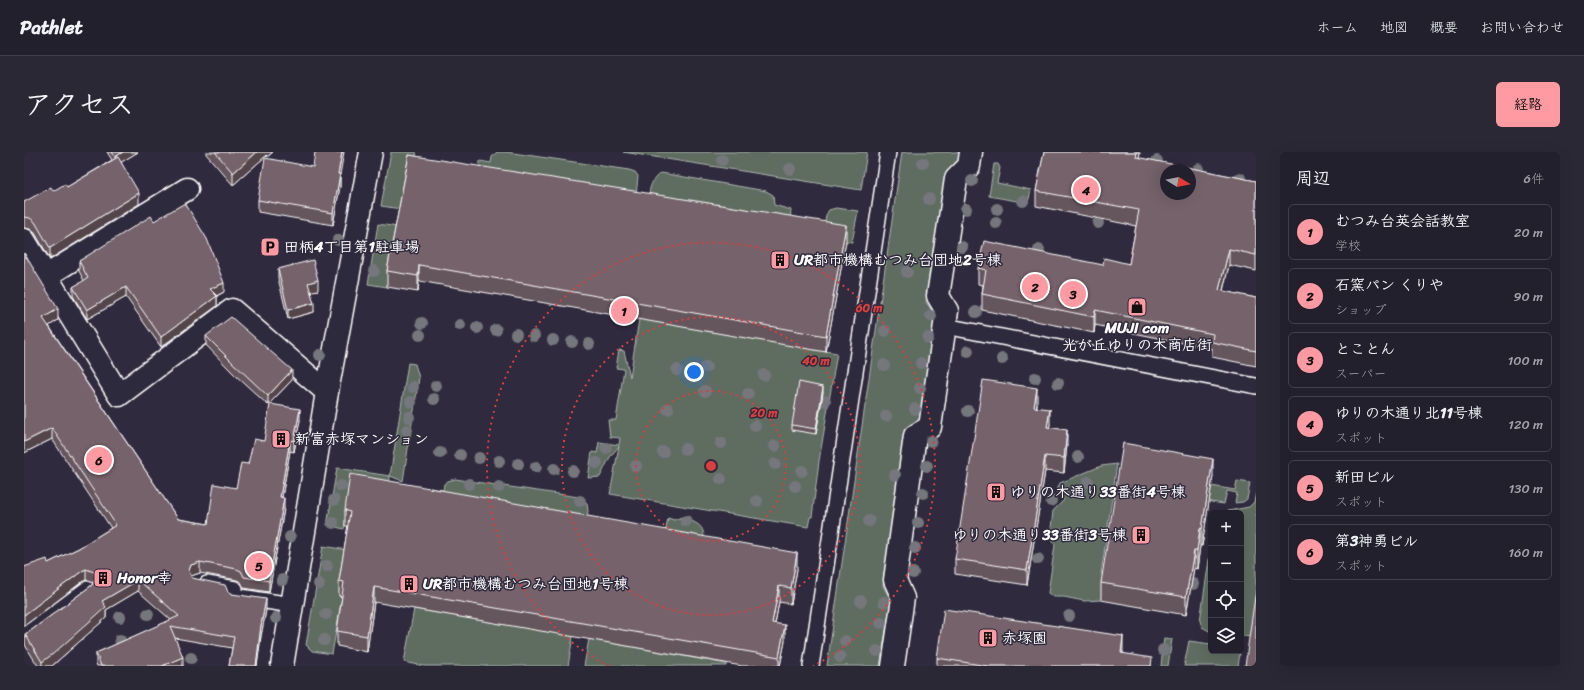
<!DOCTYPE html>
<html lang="ja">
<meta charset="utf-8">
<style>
:root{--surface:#23202e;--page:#2b2836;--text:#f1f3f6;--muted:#a3a3aa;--line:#403e4a;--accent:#ff9aa2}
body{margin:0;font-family:Sriracha,"Klee One",sans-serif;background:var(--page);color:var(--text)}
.controls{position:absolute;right:12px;bottom:12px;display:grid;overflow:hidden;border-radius:6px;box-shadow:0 4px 16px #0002}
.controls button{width:36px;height:36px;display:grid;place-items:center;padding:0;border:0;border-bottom:1px solid var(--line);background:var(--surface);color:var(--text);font:20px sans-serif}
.compass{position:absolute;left:1136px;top:12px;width:36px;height:36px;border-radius:50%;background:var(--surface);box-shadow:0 4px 16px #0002;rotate:100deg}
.you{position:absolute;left:670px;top:220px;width:14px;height:14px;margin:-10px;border:3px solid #fff;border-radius:50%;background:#1a73e8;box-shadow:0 0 0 6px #1a73e833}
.badge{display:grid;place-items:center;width:26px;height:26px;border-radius:50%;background:var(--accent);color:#111;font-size:13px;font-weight:700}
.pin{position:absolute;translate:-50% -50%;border:2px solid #fff;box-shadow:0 1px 4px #0006}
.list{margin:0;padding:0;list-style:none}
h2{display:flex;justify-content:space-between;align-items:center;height:52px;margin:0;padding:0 16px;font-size:17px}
h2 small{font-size:13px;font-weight:400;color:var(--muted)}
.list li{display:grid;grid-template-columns:26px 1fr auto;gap:12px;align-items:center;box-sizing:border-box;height:56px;margin:0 8px 8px;padding:0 8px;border:1px solid var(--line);border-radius:6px}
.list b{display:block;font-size:15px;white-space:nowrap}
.list p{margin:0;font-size:13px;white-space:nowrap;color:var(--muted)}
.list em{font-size:13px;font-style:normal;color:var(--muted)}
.icon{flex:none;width:22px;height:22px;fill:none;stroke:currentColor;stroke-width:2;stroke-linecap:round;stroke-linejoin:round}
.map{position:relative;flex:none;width:1232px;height:514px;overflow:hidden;border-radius:6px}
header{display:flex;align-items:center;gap:24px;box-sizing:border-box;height:56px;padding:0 20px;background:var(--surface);border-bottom:1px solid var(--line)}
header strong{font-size:19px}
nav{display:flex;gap:22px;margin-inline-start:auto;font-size:14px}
.intro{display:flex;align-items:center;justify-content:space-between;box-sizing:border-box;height:96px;padding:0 24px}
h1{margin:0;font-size:28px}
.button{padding:10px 18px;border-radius:6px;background:var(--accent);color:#111;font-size:14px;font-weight:700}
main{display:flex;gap:24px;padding:0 24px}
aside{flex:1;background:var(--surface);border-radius:6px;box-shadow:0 4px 16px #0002}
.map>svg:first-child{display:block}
.green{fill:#5f6c61;stroke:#afb6b0}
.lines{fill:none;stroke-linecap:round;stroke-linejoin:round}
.lane-casing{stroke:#fff;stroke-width:18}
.street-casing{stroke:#fff;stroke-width:25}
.lane{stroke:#2f2a3d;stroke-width:15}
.street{stroke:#2f2a3d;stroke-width:22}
.tree{fill:#75777c}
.wall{fill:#65545b;stroke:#fff}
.shaded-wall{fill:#52454a;stroke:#fff}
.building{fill:#75626a;stroke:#fff;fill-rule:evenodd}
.ring{fill:none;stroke:#da3e3e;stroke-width:2;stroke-dasharray:2 4}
.labels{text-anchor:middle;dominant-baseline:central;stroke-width:3;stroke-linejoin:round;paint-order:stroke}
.poi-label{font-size:15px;font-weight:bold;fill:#fff;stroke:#2f2a3d;text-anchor:start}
.centre{fill:#da3e3e;stroke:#2f2a3d;stroke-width:2}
.ring-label{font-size:12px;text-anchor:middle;font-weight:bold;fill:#da3e3e;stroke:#2f2a3d;stroke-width:3;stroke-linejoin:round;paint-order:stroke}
</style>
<header>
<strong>Pathlet</strong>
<nav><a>ホーム</a><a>地図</a><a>概要</a><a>お問い合わせ</a></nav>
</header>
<div class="intro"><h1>アクセス</h1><a class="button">経路</a></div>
<main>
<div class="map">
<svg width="1232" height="514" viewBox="0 0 1232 514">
<rect width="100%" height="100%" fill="#2f2a3d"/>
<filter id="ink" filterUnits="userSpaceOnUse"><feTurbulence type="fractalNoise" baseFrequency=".025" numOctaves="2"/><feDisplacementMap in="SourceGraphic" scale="8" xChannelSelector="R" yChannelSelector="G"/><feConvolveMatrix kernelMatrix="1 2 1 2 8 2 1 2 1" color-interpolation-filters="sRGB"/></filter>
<g filter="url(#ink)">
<!-- green -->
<g class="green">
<path d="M 367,0 L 392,0 L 393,6 L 377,57 L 357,54 Z"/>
<path d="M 473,0 L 482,0 L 605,18 L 611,20 L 614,24 L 611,55 L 453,30 L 456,9 L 467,11 L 468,5 Z"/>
<path d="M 599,0 L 843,0 L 837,38 Z"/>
<path d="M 878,0 L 937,0 L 936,7 L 921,26 L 902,150 L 913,166 L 897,265 L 881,277 L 859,434 L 867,448 L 856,514 L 803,514 Z"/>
<path d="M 970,12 L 974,12 L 976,16 L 973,31 L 1007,38 L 1004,51 L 965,44 Z"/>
<path d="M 637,21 L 742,39 L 749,43 L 750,53 L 767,58 L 765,80 L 623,57 C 625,44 624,29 637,21 Z"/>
<path d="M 812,56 L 834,59 L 828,90 L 799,86 L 802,63 L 805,58 Z"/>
<path d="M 354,72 L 374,75 L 363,135 L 344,132 Z"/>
<path d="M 615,167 L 813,201 L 795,309 L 788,365 L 786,365 L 784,375 L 586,342 L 595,294 L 586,305 L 576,325 L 564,326 L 568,300 L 573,301 L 575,290 L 595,293 L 596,286 L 586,285 L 584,268 L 592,268 L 600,217 L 592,216 L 595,198 L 600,199 L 606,225 Z"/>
<path d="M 384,211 L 391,212 L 395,226 L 379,329 L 366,324 L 365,344 L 326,337 L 320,377 L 303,373 L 313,316 L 366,324 Z"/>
<path d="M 1093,312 L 1077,422 L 1081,423 L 1077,448 L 1060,449 L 1040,445 L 1029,445 L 1024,441 L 1031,393 L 1026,385 L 1029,359 L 1040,348 L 1032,340 L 1036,331 L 1077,314 Z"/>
<path d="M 431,327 L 555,345 L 563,351 L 564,359 L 561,379 L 406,336 L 419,338 L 420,332 L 424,329 Z"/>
<path d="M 1213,329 L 1226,331 L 1223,347 L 1219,350 L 1211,351 L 1213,341 L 1203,339 L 1200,352 L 1187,350 L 1168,332 L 1175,332 L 1211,338 Z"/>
<path d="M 1232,341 L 1232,458 L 1228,485 L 1217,484 L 1217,361 L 1198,361 L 1204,359 L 1225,355 L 1230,350 Z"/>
<path d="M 658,365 C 682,374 681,377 679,400 L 639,393 L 644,366 L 650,368 Z"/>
<path d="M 299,394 L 323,398 L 315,444 L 318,445 L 308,502 L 288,499 L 282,493 Z"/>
<path d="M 1187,394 L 1187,480 L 1178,475 L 1176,469 Z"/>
<path d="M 390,457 L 549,484 L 544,514 L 400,514 L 380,510 Z"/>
<path d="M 1140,486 L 1148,487 L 1144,514 L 1137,514 Z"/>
<path d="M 565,487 L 703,512 L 702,514 L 560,514 Z"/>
<path d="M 1165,489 L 1187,492 L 1187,499 L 1212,499 L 1216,502 L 1214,514 L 1160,514 Z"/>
</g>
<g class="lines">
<!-- lane casing -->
<g class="lane-casing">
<g id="lane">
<path d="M 921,174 L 1232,234"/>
<path d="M 183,432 L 211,437 L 210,444 L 268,453"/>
<path d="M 0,484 L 63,437"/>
<path d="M 787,514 L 864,0"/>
</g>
</g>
<!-- street casing -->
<g class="street-casing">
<g id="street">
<path d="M 0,88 L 95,243 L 208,158 L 303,240"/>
<path d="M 22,124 L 163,37"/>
<path d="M 258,514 L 303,240 L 347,0"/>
<path d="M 869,514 L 879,446 L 871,428 L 891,284 L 906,275 L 923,159 L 914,144 L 932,27 L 945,14 L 947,0"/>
</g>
</g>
<!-- lane -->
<use href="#lane" class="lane"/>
<!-- street -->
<use href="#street" class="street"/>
</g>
<!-- trees -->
<g class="tree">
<circle cx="698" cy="8" r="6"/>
<circle cx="1133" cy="9" r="6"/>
<circle cx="899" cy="11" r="6"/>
<circle cx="766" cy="17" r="6"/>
<circle cx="1174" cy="17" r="6"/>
<circle cx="1216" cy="26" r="6"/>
<circle cx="948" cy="29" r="6"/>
<circle cx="905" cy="47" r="6"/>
<circle cx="999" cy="49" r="6"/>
<circle cx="942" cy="57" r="6"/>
<circle cx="973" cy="57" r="6"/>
<circle cx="972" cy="71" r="6"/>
<circle cx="1074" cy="71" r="6"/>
<circle cx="314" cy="88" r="6"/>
<circle cx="354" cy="95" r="6"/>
<circle cx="938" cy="95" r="6"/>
<circle cx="1015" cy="98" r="6"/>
<circle cx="350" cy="119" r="6"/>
<circle cx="883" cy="120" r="6"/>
<circle cx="952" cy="160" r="6"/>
<circle cx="907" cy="164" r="6"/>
<circle cx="398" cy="171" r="6"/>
<circle cx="436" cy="173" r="6"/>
<circle cx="453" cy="176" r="6"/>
<circle cx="472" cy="178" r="6"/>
<circle cx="861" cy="179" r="6"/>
<circle cx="492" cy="182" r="6"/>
<circle cx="396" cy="183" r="6"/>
<circle cx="510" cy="184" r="6"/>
<circle cx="904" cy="186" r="6"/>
<circle cx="529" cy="188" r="6"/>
<circle cx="548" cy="190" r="6"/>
<circle cx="565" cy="192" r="6"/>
<circle cx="944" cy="199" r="6"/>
<circle cx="296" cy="203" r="6"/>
<circle cx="978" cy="207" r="6"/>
<circle cx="897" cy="211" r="6"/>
<circle cx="860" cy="213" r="6"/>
<circle cx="682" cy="215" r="6"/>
<circle cx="653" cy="218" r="6"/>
<circle cx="740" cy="223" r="6"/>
<circle cx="1011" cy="226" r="6"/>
<circle cx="1034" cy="231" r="6"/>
<circle cx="412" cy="234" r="6"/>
<circle cx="389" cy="235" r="6"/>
<circle cx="896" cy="236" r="6"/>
<circle cx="681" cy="239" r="6"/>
<circle cx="724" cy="242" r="6"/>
<circle cx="410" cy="247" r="6"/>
<circle cx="801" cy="249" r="6"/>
<circle cx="387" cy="250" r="6"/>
<circle cx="644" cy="257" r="6"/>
<circle cx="891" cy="257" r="6"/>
<circle cx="944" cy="259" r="6"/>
<circle cx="862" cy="264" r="6"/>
<circle cx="385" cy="265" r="6"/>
<circle cx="731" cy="274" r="6"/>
<circle cx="383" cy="278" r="6"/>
<circle cx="907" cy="289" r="6"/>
<circle cx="697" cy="291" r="6"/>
<circle cx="751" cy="294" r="6"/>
<circle cx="582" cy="296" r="6"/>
<circle cx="661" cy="297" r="6"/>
<circle cx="639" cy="300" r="6"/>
<circle cx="416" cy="301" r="6"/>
<circle cx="436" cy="303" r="6"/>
<circle cx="1054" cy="305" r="6"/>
<circle cx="455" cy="306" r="6"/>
<circle cx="475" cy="309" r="6"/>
<circle cx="573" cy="311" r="6"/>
<circle cx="494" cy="312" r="6"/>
<circle cx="751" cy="312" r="6"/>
<circle cx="612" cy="314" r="6"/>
<circle cx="903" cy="314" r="6"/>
<circle cx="512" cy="315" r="6"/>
<circle cx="530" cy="317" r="6"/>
<circle cx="549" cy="319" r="6"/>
<circle cx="778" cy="319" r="6"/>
<circle cx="871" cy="323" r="6"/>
<circle cx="697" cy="327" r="6"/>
<circle cx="1064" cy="330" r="6"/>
<circle cx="445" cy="332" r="6"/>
<circle cx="317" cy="334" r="6"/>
<circle cx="771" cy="334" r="6"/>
<circle cx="475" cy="335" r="6"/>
<circle cx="899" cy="341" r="6"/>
<circle cx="310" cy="348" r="6"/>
<circle cx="556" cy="349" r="6"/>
<circle cx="733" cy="349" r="6"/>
<circle cx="1027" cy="349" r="6"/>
<circle cx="662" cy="369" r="6"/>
<circle cx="845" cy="369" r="6"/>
<circle cx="309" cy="371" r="6"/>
<circle cx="894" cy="371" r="6"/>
<circle cx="266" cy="385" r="6"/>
<circle cx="891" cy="396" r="6"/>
<circle cx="1014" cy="407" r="6"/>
<circle cx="303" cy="414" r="6"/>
<circle cx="889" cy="421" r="6"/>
<circle cx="258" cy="428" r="6"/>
<circle cx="295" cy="432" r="6"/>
<circle cx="1169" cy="432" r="6"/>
<circle cx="837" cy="449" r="6"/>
<circle cx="860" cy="450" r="6"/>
<circle cx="124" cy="462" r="6"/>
<circle cx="302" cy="462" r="6"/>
<circle cx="1045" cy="464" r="6"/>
<circle cx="96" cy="465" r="6"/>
<circle cx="252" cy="466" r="6"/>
<circle cx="857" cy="471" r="6"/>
<circle cx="96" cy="488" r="6"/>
<circle cx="300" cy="488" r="6"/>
<circle cx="821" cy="489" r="6"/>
<circle cx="1139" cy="498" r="6"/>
<circle cx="853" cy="499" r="6"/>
<circle cx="816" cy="505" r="6"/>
<circle cx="167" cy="506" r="6"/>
</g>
<!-- wall -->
<g class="wall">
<path d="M 83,0 L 114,0 L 97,10 L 115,52 L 26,107 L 11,81 L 6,77 L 0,76 L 0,50 L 29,39 L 43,35 L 88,8 Z"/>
<path d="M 182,0 L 249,0 L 243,5 L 243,3 L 209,33 L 182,2 Z"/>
<path d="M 1020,0 L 1116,0 L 1115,6 L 1232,29 L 1232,119 L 1205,113 L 1199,139 L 1232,146 L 1232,214 L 1188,205 L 1188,197 L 1071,173 L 1070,181 L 958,158 L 958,142 L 959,133 L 954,132 L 954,116 L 1079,113 L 1105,112 L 1112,74 L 1012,54 L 1012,39 Z"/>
<path d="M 385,3 L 822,89 L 802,200 L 395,129 L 394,140 L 363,135 L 363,119 Z"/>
<path d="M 289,15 L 316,22 L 316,34 L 309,73 L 234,60 L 234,48 Z"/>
<path d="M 130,69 L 200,140 L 193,144 L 193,154 L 137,195 L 102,145 L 63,167 L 49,144 L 49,135 L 60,129 L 55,119 L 55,109 Z"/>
<path d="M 0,101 L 34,168 L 25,174 L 154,367 L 184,372 L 212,336 L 224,312 L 240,289 L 276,268 L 270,300 L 266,299 L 258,345 L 260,357 L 245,440 L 220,436 L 217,430 L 213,428 L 176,421 L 167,424 L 168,426 L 204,440 L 242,458 L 237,484 L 233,514 L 205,514 L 208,496 L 151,486 L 159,514 L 73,514 L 72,512 L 72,501 L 147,468 L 114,439 L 82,458 L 82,466 L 28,514 L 14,514 L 1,493 L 1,482 L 5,480 L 68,433 L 69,431 L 62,428 L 58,430 L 24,411 L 55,396 L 87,376 L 28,287 L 0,301 Z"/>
<path d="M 254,117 L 294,138 L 287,139 L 290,160 L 264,167 L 254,126 Z"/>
<path d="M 182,184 L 268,228 L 244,253 L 210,222 L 182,193 Z"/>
<path d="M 799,240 L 792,282 L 768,278 L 768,273 Z"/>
<path d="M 1013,251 L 1013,255 L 1026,272 L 1025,276 L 1043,293 L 1040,321 L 1021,319 L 1003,433 L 931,422 L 931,407 Z"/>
<path d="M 1189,324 L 1178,394 L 1176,394 L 1173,417 L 1170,416 L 1162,463 L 1077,448 L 1077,431 Z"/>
<path d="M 321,358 L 773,417 L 767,452 L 755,450 L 751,472 L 761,489 L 756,514 L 718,514 L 350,450 L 343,500 L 313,494 L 313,479 L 318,445 L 315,444 L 315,429 L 324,374 L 321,374 Z"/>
<path d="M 1099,499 L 1099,502 L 1128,514 L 913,514 L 913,506 Z"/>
</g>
<!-- shaded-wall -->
<g class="shaded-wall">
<path d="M 99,0 L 114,0 L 91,14 L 91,5 Z"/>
<path d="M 233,0 L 249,0 L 243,5 L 243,3 L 209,33 L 209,21 Z"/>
<path d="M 318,0 L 320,0 L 314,34 L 314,22 Z"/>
<path d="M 1113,0 L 1116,0 L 1112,21 L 1112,5 Z"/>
<path d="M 316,22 L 316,34 L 309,73 L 309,61 Z"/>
<path d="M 115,41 L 115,52 L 26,107 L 26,96 Z"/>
<path d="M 822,73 L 822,89 L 802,200 L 802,184 Z"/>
<path d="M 1205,97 L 1205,113 L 1195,154 L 1195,138 Z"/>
<path d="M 395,113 L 395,129 L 394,140 L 394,124 Z"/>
<path d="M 294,128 L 294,138 L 284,140 L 284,131 Z"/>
<path d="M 200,131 L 200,140 L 186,147 L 186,137 Z"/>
<path d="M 102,135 L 102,145 L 63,167 L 63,158 Z"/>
<path d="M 193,144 L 193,154 L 137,195 L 137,185 Z"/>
<path d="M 290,151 L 290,160 L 264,167 L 264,158 Z"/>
<path d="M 34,157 L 34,168 L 19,178 L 19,166 Z"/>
<path d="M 1071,158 L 1071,173 L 1070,181 L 1070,165 Z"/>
<path d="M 268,218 L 268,228 L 244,253 L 244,244 Z"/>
<path d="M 799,235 L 799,240 L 792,282 L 792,277 Z"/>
<path d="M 1013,236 L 1013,251 L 1010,270 L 1010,255 Z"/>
<path d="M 276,257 L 276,268 L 270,300 L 270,289 Z"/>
<path d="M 1026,257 L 1026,272 L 1023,290 L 1023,275 Z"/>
<path d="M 28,276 L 28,287 L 0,301 L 0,290 Z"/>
<path d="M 1043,278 L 1043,293 L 1040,321 L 1040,306 Z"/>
<path d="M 266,288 L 266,299 L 256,356 L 256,345 Z"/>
<path d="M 1021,304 L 1021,319 L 1003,433 L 1003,418 Z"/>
<path d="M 1189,307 L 1189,324 L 1178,394 L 1178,377 Z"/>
<path d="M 260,346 L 260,357 L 245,440 L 245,429 Z"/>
<path d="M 1176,376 L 1176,394 L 1173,417 L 1173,399 Z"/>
<path d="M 1170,399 L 1170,416 L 1162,463 L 1162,445 Z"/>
<path d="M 773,401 L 773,417 L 767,452 L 767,436 Z"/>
<path d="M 176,410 L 176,421 L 167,424 L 165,429 L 165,418 L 167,413 Z"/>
<path d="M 62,417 L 62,428 L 58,430 L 0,474 L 0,463 L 58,419 Z"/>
<path d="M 114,428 L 114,439 L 82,458 L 82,466 L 29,513 L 28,514 L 18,514 L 18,510 L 78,449 Z"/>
<path d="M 755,434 L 755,450 L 748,487 L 748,471 Z"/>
<path d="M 350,435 L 350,450 L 343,500 L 343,484 Z"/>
<path d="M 242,447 L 242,458 L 237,484 L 233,514 L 232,514 L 237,473 Z"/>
<path d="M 761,473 L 761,489 L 756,514 L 755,514 L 755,505 Z"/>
<path d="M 1099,484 L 1099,499 L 1097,514 L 1097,501 Z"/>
<path d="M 159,505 L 159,514 L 138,514 Z"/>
</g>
<!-- building -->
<g class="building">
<path d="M 88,0 L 99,0 L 91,5 Z"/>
<path d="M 191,0 L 233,0 L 209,21 Z"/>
<path d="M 291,0 L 318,0 L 314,22 L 316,22 L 309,61 L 234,48 L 241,6 L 289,15 Z"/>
<path d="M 1020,0 L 1113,0 L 1112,5 L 1232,29 L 1232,103 L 1205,97 L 1195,138 L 1232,146 L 1232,199 L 1188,190 L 1189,182 L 1071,158 L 1070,165 L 958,142 L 962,118 L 954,116 L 960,89 L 1079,113 L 1080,106 L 1105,112 L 1115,58 L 1012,39 ZM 1142,18 L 1166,18 L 1166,42 L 1142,42 Z"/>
<path d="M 385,3 L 822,73 L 802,184 L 395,113 L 394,124 L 363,119 Z"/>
<path d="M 94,5 L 115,41 L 26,96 L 11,70 L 6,66 L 0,65 L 0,50 L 27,35 L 29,39 L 41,32 L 43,35 Z"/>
<path d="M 161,51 L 183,87 L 200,131 L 186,137 L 193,144 L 137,185 L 102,135 L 63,158 L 49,135 L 64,126 L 55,109 L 127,64 L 130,69 Z"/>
<path d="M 0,101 L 34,157 L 19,166 L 154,367 L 184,372 L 190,332 L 212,336 L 217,311 L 224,312 L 230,287 L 240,289 L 246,252 L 276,257 L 270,289 L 266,288 L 256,345 L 260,346 L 245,429 L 220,425 L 217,419 L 213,417 L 176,410 L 167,413 L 165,418 L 166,422 L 168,426 L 201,433 L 204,440 L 208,442 L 242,447 L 237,473 L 232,514 L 205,514 L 210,485 L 146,474 L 159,505 L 138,514 L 77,514 L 72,501 L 155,464 L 114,428 L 78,449 L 82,455 L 29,502 L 18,510 L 1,482 L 5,480 L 68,433 L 72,425 L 70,420 L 62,417 L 58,419 L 0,463 L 0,415 L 23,407 L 24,411 L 55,396 L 92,373 L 28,276 L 0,290 Z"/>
<path d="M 289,108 L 294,128 L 284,131 L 290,151 L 264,158 L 254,117 Z"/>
<path d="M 207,165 L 268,218 L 244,244 L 210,212 L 182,184 Z"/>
<path d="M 959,228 L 1013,236 L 1010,255 L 1026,257 L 1023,275 L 1043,278 L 1040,306 L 1021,304 L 1003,418 L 931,407 Z"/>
<path d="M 775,230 L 799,235 L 792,277 L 768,273 Z"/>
<path d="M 1099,291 L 1189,307 L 1178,377 L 1176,376 L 1173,399 L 1170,399 L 1162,445 L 1077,431 Z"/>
<path d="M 326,322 L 773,401 L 767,436 L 755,434 L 748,471 L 761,473 L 755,505 L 350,435 L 343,484 L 313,479 L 320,430 L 315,429 L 326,360 L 321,358 Z"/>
<path d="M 1232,438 L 1232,514 L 1221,514 Z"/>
<path d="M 920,457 L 1099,484 L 1097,501 L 1128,506 L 1127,514 L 964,514 L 913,506 Z"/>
</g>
</g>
<!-- distance rings -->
<g class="ring">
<circle cx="687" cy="314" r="75"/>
<circle cx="687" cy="314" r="149"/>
<path d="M585 514A224 224 0 1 1 789 514"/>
</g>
<!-- icons -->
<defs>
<g id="parking-square" transform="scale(1)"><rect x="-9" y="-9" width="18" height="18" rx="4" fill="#ff9aa2" stroke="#2f2a3d"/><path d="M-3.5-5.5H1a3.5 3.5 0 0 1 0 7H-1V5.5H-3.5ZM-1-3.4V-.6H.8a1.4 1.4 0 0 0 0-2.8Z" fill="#111"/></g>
<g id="building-square" transform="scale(1)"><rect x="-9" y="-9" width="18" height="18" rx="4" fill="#ff9aa2" stroke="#2f2a3d"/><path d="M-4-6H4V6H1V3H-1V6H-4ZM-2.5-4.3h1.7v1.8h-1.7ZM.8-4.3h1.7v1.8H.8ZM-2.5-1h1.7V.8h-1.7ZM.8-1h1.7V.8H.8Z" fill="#111"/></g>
<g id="shop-square" transform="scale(1)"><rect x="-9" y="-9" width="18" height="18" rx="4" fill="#ff9aa2" stroke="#2f2a3d"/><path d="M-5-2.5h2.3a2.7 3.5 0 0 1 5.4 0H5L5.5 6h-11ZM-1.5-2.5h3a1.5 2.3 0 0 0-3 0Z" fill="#111"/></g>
</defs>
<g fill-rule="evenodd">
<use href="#parking-square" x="246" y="95"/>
<use href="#building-square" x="756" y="108"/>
<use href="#shop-square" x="1113" y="155"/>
<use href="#building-square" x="257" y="287"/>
<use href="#building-square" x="972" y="340"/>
<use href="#building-square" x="1117" y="383"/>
<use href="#building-square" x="79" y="426"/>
<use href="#building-square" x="385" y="432"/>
<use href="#building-square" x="964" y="486"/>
</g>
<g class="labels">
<!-- poi labels -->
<g class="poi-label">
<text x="260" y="95">田柄4丁目第1駐車場</text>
<text x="770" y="108">UR都市機構むつみ台団地2号棟</text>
<text x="1113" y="176" text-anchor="middle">MUJI com<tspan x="1113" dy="17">光が丘ゆりの木商店街</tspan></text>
<text x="271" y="287">新富赤塚マンション</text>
<text x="986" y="340">ゆりの木通り33番街4号棟</text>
<text x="1103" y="383" text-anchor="end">ゆりの木通り33番街3号棟</text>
<text x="93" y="426">Honor幸</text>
<text x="399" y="432">UR都市機構むつみ台団地1号棟</text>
<text x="978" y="486">赤塚園</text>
</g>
</g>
<circle cx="687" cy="314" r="6" class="centre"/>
<g class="ring-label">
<text x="845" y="160">60 m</text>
<text x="792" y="213">40 m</text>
<text x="740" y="265">20 m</text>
</g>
</svg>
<div class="controls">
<button>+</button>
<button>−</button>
<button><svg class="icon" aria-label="locate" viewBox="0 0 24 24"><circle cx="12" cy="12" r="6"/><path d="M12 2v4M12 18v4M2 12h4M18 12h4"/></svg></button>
<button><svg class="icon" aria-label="layers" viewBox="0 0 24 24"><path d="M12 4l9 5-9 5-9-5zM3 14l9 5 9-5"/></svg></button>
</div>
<svg class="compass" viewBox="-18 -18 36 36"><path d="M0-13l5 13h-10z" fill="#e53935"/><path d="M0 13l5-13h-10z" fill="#a3a3aa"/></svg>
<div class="you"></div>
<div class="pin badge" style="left:600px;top:159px">1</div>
<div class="pin badge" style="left:1011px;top:135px">2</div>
<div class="pin badge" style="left:1049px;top:142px">3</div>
<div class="pin badge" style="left:1062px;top:38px">4</div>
<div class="pin badge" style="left:235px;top:414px">5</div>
<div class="pin badge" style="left:75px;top:308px">6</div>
</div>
<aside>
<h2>周辺<small>6件</small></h2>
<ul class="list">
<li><span class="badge">1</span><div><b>むつみ台英会話教室</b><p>学校</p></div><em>20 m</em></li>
<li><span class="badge">2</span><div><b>石窯パン くりや</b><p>ショップ</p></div><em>90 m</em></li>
<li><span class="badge">3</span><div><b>とことん</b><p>スーパー</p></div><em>100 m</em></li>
<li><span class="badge">4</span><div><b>ゆりの木通り北11号棟</b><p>スポット</p></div><em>120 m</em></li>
<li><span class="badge">5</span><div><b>新田ビル</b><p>スポット</p></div><em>130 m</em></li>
<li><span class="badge">6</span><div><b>第3神勇ビル</b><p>スポット</p></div><em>160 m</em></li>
</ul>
</aside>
</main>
